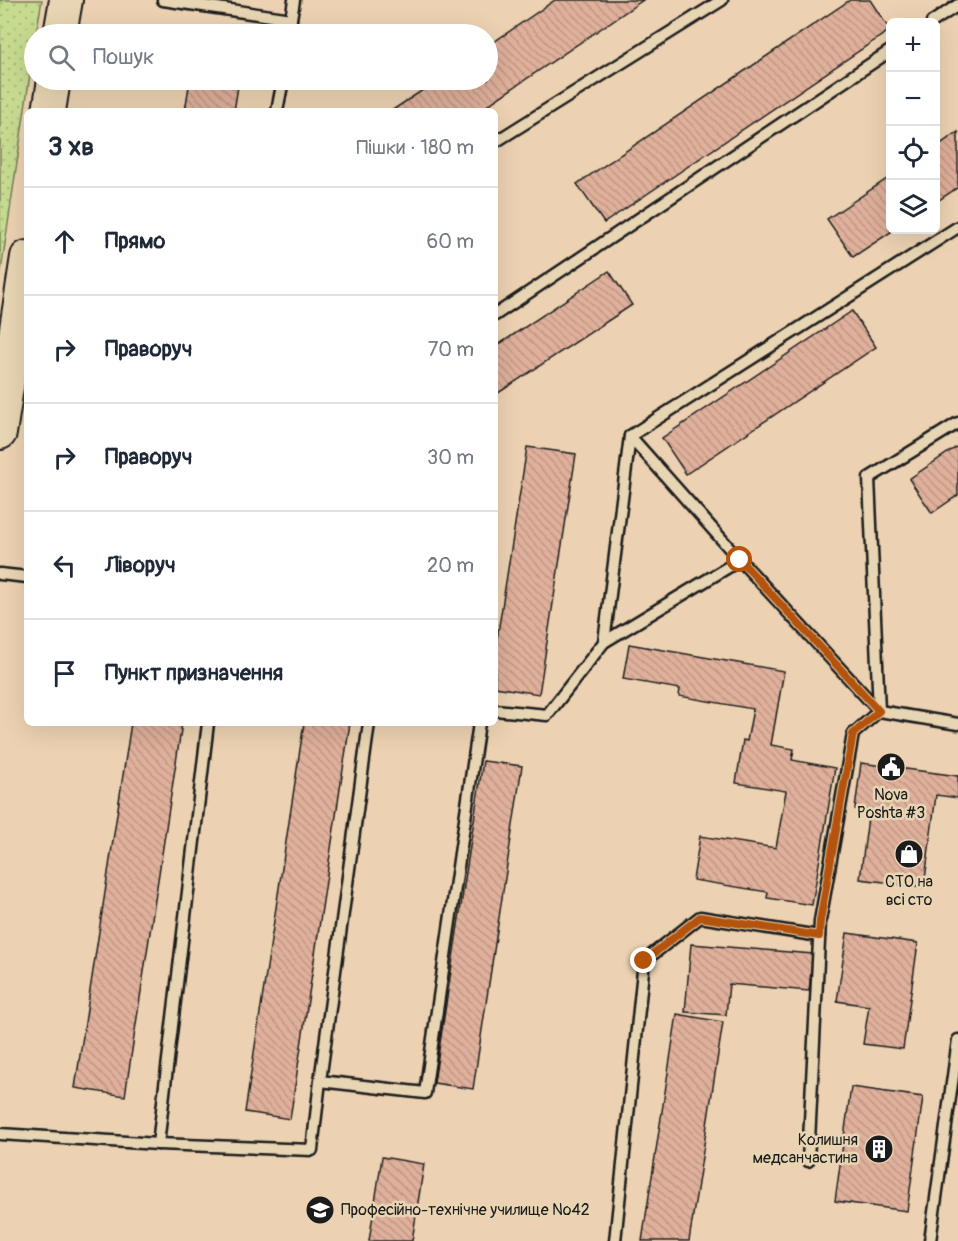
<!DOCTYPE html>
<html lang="uk">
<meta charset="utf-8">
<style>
:root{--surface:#fff;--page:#f6f6f7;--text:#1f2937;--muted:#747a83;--line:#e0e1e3}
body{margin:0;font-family:Pangolin,sans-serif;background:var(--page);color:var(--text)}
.controls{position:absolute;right:18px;top:18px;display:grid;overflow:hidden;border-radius:9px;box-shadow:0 6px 24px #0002}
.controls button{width:54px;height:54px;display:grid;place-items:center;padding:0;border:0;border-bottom:2px solid var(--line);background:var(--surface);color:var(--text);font:30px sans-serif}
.stop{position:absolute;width:18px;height:18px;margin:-14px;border:4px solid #b45309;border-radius:50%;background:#fff}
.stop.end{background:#b45309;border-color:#fff;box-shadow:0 2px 6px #0008}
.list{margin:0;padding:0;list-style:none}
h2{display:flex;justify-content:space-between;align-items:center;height:78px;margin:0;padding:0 24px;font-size:26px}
h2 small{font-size:20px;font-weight:400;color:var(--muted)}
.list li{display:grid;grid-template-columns:39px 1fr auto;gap:18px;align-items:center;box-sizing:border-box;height:108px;padding:0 24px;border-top:2px solid var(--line)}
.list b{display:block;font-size:22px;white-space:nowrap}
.list em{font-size:20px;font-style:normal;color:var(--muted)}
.icon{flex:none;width:33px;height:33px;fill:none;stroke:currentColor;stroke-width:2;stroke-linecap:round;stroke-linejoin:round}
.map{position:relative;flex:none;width:958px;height:1241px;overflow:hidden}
.search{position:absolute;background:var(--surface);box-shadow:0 6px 24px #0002;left:24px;top:24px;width:474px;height:66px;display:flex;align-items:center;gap:15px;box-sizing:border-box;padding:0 21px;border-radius:33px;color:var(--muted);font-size:22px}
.panel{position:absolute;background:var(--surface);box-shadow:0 6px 24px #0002;left:24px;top:108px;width:474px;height:618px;border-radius:9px}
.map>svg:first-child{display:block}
.grass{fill:url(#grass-dots);stroke:#727c56;stroke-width:1.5}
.building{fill:url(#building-back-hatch);stroke:#1c1c1c;stroke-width:1.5}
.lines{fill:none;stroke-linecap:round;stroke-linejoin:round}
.lane-casing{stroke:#1c1c1c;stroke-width:15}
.secondary-casing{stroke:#1c1c1c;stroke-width:36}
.lane{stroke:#e8d5b3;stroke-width:10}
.secondary{stroke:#e8d5b3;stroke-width:32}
.route{stroke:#b45309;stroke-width:8}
.labels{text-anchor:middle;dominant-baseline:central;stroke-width:5;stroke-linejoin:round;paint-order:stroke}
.poi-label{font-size:16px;fill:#1c1c1c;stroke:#e8d5b3}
</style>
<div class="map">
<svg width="958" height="1241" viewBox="0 0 958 1241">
<defs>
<pattern id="grass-dots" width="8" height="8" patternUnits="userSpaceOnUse" patternTransform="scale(1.5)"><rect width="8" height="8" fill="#c7db90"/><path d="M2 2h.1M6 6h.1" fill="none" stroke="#aabb7c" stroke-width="1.8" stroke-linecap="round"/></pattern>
<pattern id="building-back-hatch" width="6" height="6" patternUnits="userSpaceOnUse" patternTransform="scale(1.5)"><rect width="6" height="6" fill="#dfb09b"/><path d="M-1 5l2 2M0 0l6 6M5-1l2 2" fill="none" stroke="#bf9785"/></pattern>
</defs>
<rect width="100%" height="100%" fill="#ecd2b2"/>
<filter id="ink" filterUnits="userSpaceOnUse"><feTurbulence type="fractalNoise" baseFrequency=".0167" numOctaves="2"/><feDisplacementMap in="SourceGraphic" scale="12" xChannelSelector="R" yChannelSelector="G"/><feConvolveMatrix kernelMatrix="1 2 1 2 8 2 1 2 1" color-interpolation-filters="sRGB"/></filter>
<g filter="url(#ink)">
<!-- grass -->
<path class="grass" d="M 0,0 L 42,0 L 36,34 L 34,34 L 34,47 L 0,278 Z"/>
<!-- building -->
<g class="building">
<path d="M 555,0 L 643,0 L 479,111 L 391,111 L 438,80 L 488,80 L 488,46 Z"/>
<path d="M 850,0 L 870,0 L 890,30 L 604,223 L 577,184 Z"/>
<path d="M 190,80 L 239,80 L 234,111 L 185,111 Z"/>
<path d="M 958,132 L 958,187 L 936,202 L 936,147 Z"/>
<path d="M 890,177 L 890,230 L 894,230 L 853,257 L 827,219 Z"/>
<path d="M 609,271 L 632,305 L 495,395 L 495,347 Z"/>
<path d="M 852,311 L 876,347 L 686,474 L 662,438 Z"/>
<path d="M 958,446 L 958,495 L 932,513 L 909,479 Z"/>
<path d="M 527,447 L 576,454 L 539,694 L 495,687 L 495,652 Z"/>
<path d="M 629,644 L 784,671 L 771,745 L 794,749 L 792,760 L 835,768 L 812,905 L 767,898 L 768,892 L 693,880 L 700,836 L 776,848 L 786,791 L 736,783 L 743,740 L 747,741 L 753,709 L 679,696 L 680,689 L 623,679 Z"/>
<path d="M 131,723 L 182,723 L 125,1096 L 75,1088 Z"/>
<path d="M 304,723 L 350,723 L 290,1119 L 245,1112 Z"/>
<path d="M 483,761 L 522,766 L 473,1089 L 434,1083 Z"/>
<path d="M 861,763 L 958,776 L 958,798 L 936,795 L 924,887 L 860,879 L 869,810 L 855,809 Z"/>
<path d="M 847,933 L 918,943 L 903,1049 L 863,1044 L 869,1006 L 837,1001 Z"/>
<path d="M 691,944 L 813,954 L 809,991 L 729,984 L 726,1015 L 685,1012 Z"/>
<path d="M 677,1014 L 723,1022 L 689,1241 L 642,1241 Z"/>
<path d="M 851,1087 L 923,1097 L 907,1211 L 835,1201 Z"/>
<path d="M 382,1157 L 424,1164 L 412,1241 L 369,1241 Z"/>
</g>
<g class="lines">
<!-- lane casing -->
<g class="lane-casing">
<g id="lane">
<path d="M 163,0 L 291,19 L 294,0"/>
<path d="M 932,22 L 958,5"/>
<path d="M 289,34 L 291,19"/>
<path d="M 277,111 L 283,80"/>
<path d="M 495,142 L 722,0"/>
<path d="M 495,315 L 890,51"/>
<path d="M 740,560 L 630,436 L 958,227"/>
<path d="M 0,574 L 27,577"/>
<path d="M 604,642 L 630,436"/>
<path d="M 495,710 L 547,715 L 604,642 L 740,560 L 879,711 L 958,724"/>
<path d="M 879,711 L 869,478 L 958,423"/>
<path d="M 369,723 L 320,1081 L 425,1093 L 479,723"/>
<path d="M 0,1134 L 158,1144 L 208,723"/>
<path d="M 158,1144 L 312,1150 L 320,1081"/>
<path d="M 808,1161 L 820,921 L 853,734 L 879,711"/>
<path d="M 615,1241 L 644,961 L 700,917 L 819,936"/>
<path d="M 930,1241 L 958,1040"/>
</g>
</g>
<!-- secondary casing -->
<g class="secondary-casing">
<g id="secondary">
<path d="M 60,34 L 66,0"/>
<path d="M 49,111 L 54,80"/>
<path d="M 0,433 L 27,257"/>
</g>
</g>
<!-- lane -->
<use href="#lane" class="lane"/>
<!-- secondary -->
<use href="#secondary" class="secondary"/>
</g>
</g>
<g class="lines" filter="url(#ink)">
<!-- route -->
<path class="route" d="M 644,961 L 700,917 L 819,936 L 820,921 L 853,734 L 879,711 L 740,560"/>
</g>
<!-- icons -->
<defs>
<g id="civic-disc" transform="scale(1.5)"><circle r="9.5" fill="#1c1c1c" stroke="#e8d5b3"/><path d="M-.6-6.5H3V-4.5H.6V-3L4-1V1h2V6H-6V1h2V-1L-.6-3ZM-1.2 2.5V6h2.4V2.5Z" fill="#fff"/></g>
<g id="shop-disc" transform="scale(1.5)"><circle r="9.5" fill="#1c1c1c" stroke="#e8d5b3"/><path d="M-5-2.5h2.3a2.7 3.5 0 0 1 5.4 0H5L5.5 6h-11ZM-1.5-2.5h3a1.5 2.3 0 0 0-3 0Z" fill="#fff"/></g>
<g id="building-disc" transform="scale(1.5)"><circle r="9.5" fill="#1c1c1c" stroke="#e8d5b3"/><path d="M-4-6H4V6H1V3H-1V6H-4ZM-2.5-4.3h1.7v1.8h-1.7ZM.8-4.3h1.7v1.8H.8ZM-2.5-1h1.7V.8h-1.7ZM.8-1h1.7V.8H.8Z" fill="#fff"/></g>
<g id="university-disc" transform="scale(1.5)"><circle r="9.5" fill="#1c1c1c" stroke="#e8d5b3"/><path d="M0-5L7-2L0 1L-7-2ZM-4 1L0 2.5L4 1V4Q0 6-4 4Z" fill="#fff"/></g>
</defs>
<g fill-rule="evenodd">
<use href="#civic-disc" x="891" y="767"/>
<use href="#shop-disc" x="909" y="854"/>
<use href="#building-disc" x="879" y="1149"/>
<use href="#university-disc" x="320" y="1210"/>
</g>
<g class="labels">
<!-- poi labels -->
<g class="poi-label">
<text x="891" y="795">Nova<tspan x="891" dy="18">Poshta #3</tspan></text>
<text x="909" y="882">СТО на<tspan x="909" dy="18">всі сто</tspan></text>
<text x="858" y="1140" text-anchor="end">Колишня<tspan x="858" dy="18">медсанчастина</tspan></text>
<text x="341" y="1210" text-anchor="start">Професійно-технічне училище №42</text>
</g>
</g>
</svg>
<div class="controls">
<button>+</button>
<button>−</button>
<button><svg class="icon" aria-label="locate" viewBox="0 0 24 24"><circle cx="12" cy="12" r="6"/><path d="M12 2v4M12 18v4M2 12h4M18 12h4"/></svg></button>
<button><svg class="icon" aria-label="layers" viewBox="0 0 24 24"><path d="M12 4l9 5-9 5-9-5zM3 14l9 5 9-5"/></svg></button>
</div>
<div class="stop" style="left:740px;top:560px"></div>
<div class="stop end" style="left:644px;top:961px"></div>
<div class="search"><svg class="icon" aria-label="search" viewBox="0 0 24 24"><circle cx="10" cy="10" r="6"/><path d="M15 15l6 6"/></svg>Пошук</div>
<section class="panel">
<h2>3 хв<small>Пішки · 180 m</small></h2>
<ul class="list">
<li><svg class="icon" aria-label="ahead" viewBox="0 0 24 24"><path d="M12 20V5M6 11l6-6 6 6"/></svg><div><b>Прямо</b></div><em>60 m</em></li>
<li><svg class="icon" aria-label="right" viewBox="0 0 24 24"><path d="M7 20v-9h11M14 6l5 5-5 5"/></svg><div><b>Праворуч</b></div><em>70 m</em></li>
<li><svg class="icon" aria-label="right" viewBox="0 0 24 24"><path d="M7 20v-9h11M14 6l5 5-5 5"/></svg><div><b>Праворуч</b></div><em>30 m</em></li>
<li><svg class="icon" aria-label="left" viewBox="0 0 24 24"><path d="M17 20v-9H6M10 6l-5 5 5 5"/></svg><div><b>Ліворуч</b></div><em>20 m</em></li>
<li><svg class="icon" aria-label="arrive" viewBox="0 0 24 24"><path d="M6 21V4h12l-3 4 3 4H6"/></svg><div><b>Пункт призначення</b></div></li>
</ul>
</section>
</div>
